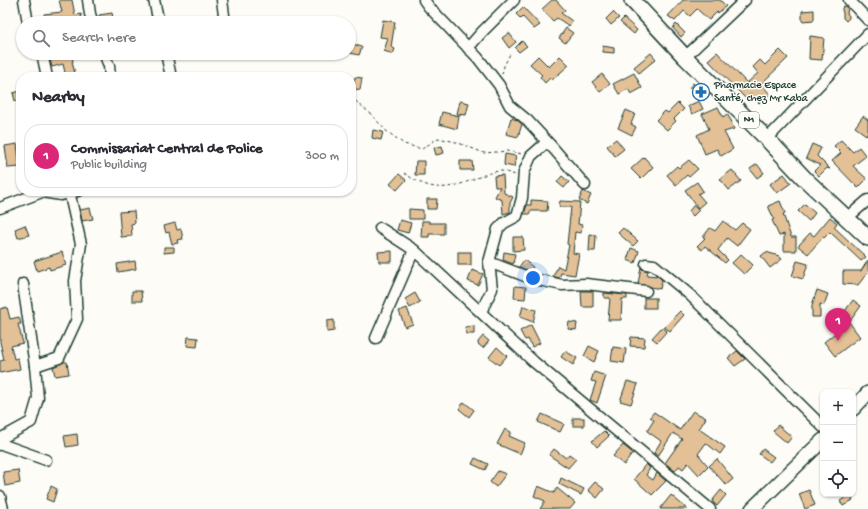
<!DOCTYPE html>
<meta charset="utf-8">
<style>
:root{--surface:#fff;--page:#f7f7f7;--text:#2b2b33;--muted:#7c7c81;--line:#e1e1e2;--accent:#db2777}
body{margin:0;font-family:"Gochi Hand",sans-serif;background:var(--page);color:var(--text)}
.controls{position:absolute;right:12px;bottom:12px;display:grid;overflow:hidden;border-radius:8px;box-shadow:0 1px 3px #0004}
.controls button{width:36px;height:36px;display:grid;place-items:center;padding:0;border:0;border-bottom:1px solid var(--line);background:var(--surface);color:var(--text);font:20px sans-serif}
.you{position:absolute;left:533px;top:278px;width:14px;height:14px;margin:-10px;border:3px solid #fff;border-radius:50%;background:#1a73e8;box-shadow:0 0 0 6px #1a73e833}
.badge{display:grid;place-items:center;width:26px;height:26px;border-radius:50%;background:var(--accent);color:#fff;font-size:13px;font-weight:700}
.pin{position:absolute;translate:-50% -33px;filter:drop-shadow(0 1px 2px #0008)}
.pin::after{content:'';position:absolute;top:21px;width:14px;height:12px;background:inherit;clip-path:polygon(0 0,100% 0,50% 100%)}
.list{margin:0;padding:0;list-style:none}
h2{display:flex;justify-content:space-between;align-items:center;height:52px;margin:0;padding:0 16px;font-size:17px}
h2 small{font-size:13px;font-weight:400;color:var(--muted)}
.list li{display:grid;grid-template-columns:26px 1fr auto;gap:12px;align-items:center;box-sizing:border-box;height:64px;margin:0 8px 8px;padding:0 8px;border:1px solid var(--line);border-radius:16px}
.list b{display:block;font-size:15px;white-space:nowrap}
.list p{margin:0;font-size:13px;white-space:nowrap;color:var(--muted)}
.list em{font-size:13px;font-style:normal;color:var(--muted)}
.icon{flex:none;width:22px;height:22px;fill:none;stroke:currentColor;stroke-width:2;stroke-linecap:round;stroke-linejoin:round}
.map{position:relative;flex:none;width:868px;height:509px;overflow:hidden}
.search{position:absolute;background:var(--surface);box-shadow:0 1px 3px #0004;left:16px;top:16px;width:340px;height:44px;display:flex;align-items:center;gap:10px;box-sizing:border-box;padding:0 14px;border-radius:22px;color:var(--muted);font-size:15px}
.panel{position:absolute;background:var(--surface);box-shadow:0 1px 3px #0004;left:16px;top:72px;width:340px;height:124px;border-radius:16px}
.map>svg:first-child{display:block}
.building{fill:#e4c096;stroke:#1f3d34}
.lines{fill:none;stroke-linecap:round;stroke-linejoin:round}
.minor-casing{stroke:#1f3d34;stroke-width:13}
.major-casing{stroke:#1f3d34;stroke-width:16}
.highway-casing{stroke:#1f3d34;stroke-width:18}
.path{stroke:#1f3d34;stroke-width:1;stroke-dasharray:3 3;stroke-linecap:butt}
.minor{stroke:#fdfcf7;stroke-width:10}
.major{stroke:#fdfcf7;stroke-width:13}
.highway{stroke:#fdfcf7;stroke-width:15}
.labels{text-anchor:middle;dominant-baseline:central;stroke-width:3;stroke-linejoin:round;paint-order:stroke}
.shield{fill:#fdfcf7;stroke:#62766e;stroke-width:1}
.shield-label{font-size:10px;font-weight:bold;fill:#1f3d34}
.poi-label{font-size:11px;fill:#1f3d34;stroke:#fdfcf7;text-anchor:start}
</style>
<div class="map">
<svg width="868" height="509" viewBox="0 0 868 509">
<rect width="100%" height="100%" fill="#fdfcf7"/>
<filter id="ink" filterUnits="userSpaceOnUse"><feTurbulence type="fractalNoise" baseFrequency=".025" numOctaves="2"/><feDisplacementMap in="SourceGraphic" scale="8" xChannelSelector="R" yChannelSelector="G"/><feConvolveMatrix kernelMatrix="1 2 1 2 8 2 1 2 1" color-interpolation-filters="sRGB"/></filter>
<g filter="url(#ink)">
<!-- building -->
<g class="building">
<path d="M 59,0 L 72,0 L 75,15 L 81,14 L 82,21 L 62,23 L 61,18 L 44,20 L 44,14 L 62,12 Z"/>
<path d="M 552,0 L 556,0 L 565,10 L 561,13 L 572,21 L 569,26 L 557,18 L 553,21 L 542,9 Z"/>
<path d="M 683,0 L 720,0 L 726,6 L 718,13 L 717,12 L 709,20 L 697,9 L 690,16 L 684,11 L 675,21 L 668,16 Z"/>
<path d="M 844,6 L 848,8 L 847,13 L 849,16 L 849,18 L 846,21 L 843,18 L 843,13 L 842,10 L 842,8 Z"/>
<path d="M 523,7 L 540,25 L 534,29 L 523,17 L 521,19 L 516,14 Z"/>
<path d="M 814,10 L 814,20 L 802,21 L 802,11 Z"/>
<path d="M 613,12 L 619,18 L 611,25 L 606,19 Z"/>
<path d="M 112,13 L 114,23 L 101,23 L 99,15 Z"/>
<path d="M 624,18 L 637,30 L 634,34 L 620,22 Z"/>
<path d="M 383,20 L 395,22 L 391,47 L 395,49 L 393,54 L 384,51 L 388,38 L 380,37 Z"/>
<path d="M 676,24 L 685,33 L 681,37 L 673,28 Z"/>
<path d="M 566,28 L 573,33 L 565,43 L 559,38 Z"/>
<path d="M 509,33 L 516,42 L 509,48 L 502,38 Z"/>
<path d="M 810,36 L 824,38 L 822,60 L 809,59 Z"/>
<path d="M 522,41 L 527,46 L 519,52 L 515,48 Z"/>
<path d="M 352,44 L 362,47 L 359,55 L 350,53 Z"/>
<path d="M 603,46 L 614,48 L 614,53 L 603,52 Z"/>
<path d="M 780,50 L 788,58 L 761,84 L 770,94 L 759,103 L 751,94 L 746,99 L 708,60 L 717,52 L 747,83 L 758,73 L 753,67 L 760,60 L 765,65 Z"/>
<path d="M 60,53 L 61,58 L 72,55 L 73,62 L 72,62 L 76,77 L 66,77 L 63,64 L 52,67 L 49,56 Z"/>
<path d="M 651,53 L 656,59 L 639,73 L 634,67 Z"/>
<path d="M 538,56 L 549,67 L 560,56 L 569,65 L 552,80 L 550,78 L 545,83 L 540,77 L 542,75 L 530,64 Z"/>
<path d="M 634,73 L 642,88 L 631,94 L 628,89 L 619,94 L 613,84 Z"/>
<path d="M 602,74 L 610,84 L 600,92 L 592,82 Z"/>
<path d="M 355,77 L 362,78 L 360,90 L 352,88 Z"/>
<path d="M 693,83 L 706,94 L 701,99 L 689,88 Z"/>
<path d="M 21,91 L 21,100 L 15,101 L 13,93 Z"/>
<path d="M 460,101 L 469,103 L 466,115 L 457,114 Z"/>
<path d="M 699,101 L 703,109 L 692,114 L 688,106 Z"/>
<path d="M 678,103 L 684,109 L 674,119 L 676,121 L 667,130 L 656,120 L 665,111 L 668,113 Z"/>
<path d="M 718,107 L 723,117 L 727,114 L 732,122 L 731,122 L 734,129 L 724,132 L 733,149 L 721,156 L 717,149 L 705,154 L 697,135 L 709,129 L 702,114 Z"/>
<path d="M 626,110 L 635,114 L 631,124 L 636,127 L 632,135 L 618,128 Z"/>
<path d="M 442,112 L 459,116 L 457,129 L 439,124 Z"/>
<path d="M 863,116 L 868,120 L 868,133 L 866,135 L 855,127 Z"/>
<path d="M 511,118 L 517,120 L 522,124 L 518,137 L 506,134 Z"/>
<path d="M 373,130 L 383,132 L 381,140 L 372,138 Z"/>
<path d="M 616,139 L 624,149 L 615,156 L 607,146 Z"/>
<path d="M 841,140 L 853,152 L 859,147 L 866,156 L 853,166 L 867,179 L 858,188 L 832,161 L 841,153 L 834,146 Z"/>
<path d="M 17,144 L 20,167 L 8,168 L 5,146 Z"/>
<path d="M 812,144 L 821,148 L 817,156 L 830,169 L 827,168 L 819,176 L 814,171 L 820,165 L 806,158 Z"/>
<path d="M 442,146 L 444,153 L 436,155 L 434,148 Z"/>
<path d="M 505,154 L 516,156 L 514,167 L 504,165 Z"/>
<path d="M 644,157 L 653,167 L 641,179 L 631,169 Z"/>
<path d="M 689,160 L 698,169 L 689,177 L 687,175 L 676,185 L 667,175 L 677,166 L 679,168 Z"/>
<path d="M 416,161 L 424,161 L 424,175 L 415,175 Z"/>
<path d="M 460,161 L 472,161 L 473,170 L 460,170 Z"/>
<path d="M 757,164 L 764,173 L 757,178 L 750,169 Z"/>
<path d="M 732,170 L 741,181 L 729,190 L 720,179 Z"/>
<path d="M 399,174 L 406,180 L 397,190 L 390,184 Z"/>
<path d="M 784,174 L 791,183 L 777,193 L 770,184 Z"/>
<path d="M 503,175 L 504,193 L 513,197 L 510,203 L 510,212 L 503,214 L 502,200 L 495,197 L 500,187 L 495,187 L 494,176 Z"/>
<path d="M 562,176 L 569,182 L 564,188 L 557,182 Z"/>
<path d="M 697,182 L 703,191 L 698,194 L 705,202 L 698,208 L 685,190 Z"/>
<path d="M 583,191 L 591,195 L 587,204 L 579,200 Z"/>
<path d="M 427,199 L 437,199 L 436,209 L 427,209 Z"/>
<path d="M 531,200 L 548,201 L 547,211 L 530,211 L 530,214 L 524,214 L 527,205 L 531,205 Z"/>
<path d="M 560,201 L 580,202 L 578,224 L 582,225 L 581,233 L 575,232 L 573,253 L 579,254 L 575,275 L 561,273 L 559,278 L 553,276 L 558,266 L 564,269 L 569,245 L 567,244 L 571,207 L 559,207 Z"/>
<path d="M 780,201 L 785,213 L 783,214 L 791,237 L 796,237 L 796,251 L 784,251 L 784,234 L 779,236 L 772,220 L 774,219 L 768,206 Z"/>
<path d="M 805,204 L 815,213 L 809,221 L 798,211 Z"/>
<path d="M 694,205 L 699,210 L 693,216 L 689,211 Z"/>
<path d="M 90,208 L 93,219 L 82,221 L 80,210 Z"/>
<path d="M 409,209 L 423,210 L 423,219 L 409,219 Z"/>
<path d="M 134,211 L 135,223 L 131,224 L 132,236 L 121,237 L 119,212 Z"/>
<path d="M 830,217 L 837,223 L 834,227 L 866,257 L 861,261 L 830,232 L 824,238 L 823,237 L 808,254 L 798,246 L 810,233 L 814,236 Z"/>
<path d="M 400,220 L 411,223 L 408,233 L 397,230 Z"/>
<path d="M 422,221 L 429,221 L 429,223 L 444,223 L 444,234 L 429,234 L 429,237 L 421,237 Z"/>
<path d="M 723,221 L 735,230 L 742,223 L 750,229 L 737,246 L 727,238 L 718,250 L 728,260 L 725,263 L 705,246 L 702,250 L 697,246 L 705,238 L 703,237 L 710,228 L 715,231 Z"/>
<path d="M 175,223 L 177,230 L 181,229 L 183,239 L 177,240 L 178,243 L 172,244 L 169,232 L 166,233 L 164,226 Z"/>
<path d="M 25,225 L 29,235 L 18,238 L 15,229 Z"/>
<path d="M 623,228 L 638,241 L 633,246 L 618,233 Z"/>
<path d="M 590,234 L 596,235 L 595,251 L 589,251 Z"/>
<path d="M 513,237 L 523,237 L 524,250 L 513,251 Z"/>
<path d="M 164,247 L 174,247 L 174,252 L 164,253 Z"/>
<path d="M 631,248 L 639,251 L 635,263 L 627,260 Z"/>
<path d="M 392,251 L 392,262 L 379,262 L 378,252 Z"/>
<path d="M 62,252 L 66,265 L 50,270 L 49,267 L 37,271 L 34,261 Z"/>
<rect x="458" y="252" width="13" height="13"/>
<path d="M 504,252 L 515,254 L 513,264 L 503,260 Z"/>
<path d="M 766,252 L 779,256 L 782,259 L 770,268 L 761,256 Z"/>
<path d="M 741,254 L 753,265 L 744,274 L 732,263 Z"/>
<path d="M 524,260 L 533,267 L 530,271 L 519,267 Z"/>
<path d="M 868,260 L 868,272 L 858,285 L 843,284 L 843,271 L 861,271 Z"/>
<path d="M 135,261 L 136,269 L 118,272 L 117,264 Z"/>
<path d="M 797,261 L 808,264 L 803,279 L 792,276 Z"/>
<path d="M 641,267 L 642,269 L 648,271 L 647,275 L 658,276 L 662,280 L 660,289 L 638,284 Z"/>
<path d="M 472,270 L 483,274 L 478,285 L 468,281 Z"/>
<path d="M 515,286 L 526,287 L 525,299 L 514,298 Z"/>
<path d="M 817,290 L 828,294 L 824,305 L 820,304 L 820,317 L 812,317 L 812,305 Z"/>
<path d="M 132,291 L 141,291 L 142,301 L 132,301 Z"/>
<path d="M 581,291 L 593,291 L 593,307 L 582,307 Z"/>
<path d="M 415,293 L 420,302 L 410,308 L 405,299 Z"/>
<path d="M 604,293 L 627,295 L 627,299 L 622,299 L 621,320 L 608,320 L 610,298 L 604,298 Z"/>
<rect x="644" y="298" width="12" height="10"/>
<path d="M 853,300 L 861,306 L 850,321 L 842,315 Z"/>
<path d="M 523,306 L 536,310 L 533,322 L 520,317 Z"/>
<path d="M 7,307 L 10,319 L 19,317 L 21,324 L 18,324 L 23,343 L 11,346 L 14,359 L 18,358 L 20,369 L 0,373 L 0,361 L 4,360 L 0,342 L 0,309 Z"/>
<path d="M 407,308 L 413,324 L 405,327 L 399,311 Z"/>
<path d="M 680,311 L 684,315 L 670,331 L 664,327 Z"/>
<path d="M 334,320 L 334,331 L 327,332 L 327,321 Z"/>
<path d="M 569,322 L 577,323 L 576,330 L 568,329 Z"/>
<path d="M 849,322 L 860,337 L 835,356 L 824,342 Z"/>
<path d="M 531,325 L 540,343 L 532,347 L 528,339 L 525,340 L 520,331 Z"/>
<path d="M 474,326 L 474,334 L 466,334 L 465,327 Z"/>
<path d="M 662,327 L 667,331 L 657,342 L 652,338 Z"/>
<path d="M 483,336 L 489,341 L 483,348 L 478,344 L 478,342 Z"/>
<path d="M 188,337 L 198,338 L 197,347 L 187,346 Z"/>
<path d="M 631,337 L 645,338 L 644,347 L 630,346 Z"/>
<path d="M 589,346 L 599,351 L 594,362 L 584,356 Z"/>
<path d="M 497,347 L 507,356 L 499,365 L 489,357 Z"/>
<path d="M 613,347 L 626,349 L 624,363 L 611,361 Z"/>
<path d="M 565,351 L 577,358 L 573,365 L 561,357 Z"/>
<path d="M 737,351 L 745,359 L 735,366 L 728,358 Z"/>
<path d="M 64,362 L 67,362 L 69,374 L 55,376 L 53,367 Z"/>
<path d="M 594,372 L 606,376 L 597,403 L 590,400 L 596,382 L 591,381 Z"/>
<path d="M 627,381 L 638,384 L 631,404 L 620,401 Z"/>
<path d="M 464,402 L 474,410 L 469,417 L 459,409 Z"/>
<path d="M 693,411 L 706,418 L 699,429 L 725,447 L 720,454 L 706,443 L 698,454 L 708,466 L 699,475 L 688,463 L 683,469 L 679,466 L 675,471 L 665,463 L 682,439 L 673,433 L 658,456 L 654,453 L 661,441 L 647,431 L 654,420 L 650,417 L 654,412 L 680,430 Z"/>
<path d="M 542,414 L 564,424 L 560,432 L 538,422 Z"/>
<rect x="573" y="418" width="11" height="8"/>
<path d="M 778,425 L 792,437 L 787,443 L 773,431 Z"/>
<path d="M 505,429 L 511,432 L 509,436 L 525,443 L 520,454 L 497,444 Z"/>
<path d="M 604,431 L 609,436 L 597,447 L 592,441 Z"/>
<path d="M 77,434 L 78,445 L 66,447 L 64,436 Z"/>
<path d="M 623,445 L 633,453 L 624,465 L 613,456 Z"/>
<path d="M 554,449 L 566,458 L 569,454 L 576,459 L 568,468 L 549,455 Z"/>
<path d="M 763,449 L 774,457 L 770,462 L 759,454 Z"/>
<path d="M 475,458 L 488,464 L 485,470 L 472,464 Z"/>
<path d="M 717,459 L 733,479 L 726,485 L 709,466 Z"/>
<path d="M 646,464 L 650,468 L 646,475 L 653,480 L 657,473 L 666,481 L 652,495 L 634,479 Z"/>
<path d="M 18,470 L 20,483 L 5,486 L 3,472 Z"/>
<path d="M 498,471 L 506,474 L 496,487 L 490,482 Z"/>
<path d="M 561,478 L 584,489 L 581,495 L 559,484 Z"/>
<path d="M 595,482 L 604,489 L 597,498 L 588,490 Z"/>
<path d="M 51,486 L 57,489 L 53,502 L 46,499 Z"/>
<path d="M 538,486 L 554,493 L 557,488 L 575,503 L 570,509 L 540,509 L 545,501 L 534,496 Z"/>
<path d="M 721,490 L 726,495 L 717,506 L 712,501 Z"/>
<path d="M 809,490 L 815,505 L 805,509 L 799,494 Z"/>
<path d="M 671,495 L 687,509 L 660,509 Z"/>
<path d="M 850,495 L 853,500 L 843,506 L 840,501 Z"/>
</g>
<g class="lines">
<!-- minor casing -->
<g class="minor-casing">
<g id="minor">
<path d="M 24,0 L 28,23"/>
<path d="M 88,0 L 90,14 L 93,23"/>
<path d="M 154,0 L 159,23"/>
<path d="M 222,0 L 225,23"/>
<path d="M 424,0 L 429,7 L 478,58 L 499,85 L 510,106 L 527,120 L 553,148 L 585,185"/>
<path d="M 849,0 L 868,20"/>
<path d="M 468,48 L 482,32 L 514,0"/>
<path d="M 42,53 L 47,77"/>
<path d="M 104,53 L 109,66 L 110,77"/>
<path d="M 166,53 L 171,77"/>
<path d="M 685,57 L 745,0"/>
<path d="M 767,139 L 868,34"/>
<path d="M 0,208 L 42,192 L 61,195 L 78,191"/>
<path d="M 847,218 L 868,200"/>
<path d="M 380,228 L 414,250 L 534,362 L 710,509"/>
<path d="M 489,262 L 530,278 L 562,285 L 586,284 L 646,291"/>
<path d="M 646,264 L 654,265 L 690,295 L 823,427"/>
<path d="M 23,284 L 35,366"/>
<path d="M 481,312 L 492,289 L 489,262 L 498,229 L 504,223 L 517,216 L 522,198 L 524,172 L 531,156 L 547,142"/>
<path d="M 376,338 L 414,250"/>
<path d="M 0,439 L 31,422 L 38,398 L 35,366 L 59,358 L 77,319 L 75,281 L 81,244 L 69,191"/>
<path d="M 0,445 L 4,445 L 46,460"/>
<path d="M 0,496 L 3,509"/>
</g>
</g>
<!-- major casing -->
<g class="major-casing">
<g id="major">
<path d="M 853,409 L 868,393"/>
<path d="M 752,509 L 823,440"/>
</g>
</g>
<!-- highway casing -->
<g class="highway-casing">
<path id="highway" d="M 632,0 L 685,57 L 767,139 L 805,179 L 868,238"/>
</g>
<!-- path -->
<g class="path">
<path d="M 502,74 L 504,66 L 511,52"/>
<path d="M 351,97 L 372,115 L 385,130 L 404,144 L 422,149 L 438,138 L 456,142 L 484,153 L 508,151 L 522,154"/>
<path d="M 404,173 C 430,191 445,191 474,179 C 482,176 492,171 501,171 C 505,171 511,174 516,175"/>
</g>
<!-- minor -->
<use href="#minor" class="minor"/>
<!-- major -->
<use href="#major" class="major"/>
<!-- highway -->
<use href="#highway" class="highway"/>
</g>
</g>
<!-- icons -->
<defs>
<g id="pharmacy-ring" transform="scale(0.9)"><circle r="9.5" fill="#fdfcf7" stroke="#1f6fb2" stroke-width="1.5"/><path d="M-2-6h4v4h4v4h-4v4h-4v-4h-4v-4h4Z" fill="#1f6fb2"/></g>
</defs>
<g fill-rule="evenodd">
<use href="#pharmacy-ring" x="701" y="92"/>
</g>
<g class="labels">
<!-- shield labels -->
<rect class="shield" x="739" y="112" width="20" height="16" rx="3"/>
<g class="shield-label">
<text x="749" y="120">N1</text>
</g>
<!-- poi labels -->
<g class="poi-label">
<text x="714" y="86">Pharmacie Espace<tspan x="714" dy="13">Santé, chez Mr Kaba</tspan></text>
</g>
</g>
</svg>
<div class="controls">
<button>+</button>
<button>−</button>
<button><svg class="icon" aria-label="locate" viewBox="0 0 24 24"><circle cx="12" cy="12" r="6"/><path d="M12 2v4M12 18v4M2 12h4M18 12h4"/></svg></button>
</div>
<div class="you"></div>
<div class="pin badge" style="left:838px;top:341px">1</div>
<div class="search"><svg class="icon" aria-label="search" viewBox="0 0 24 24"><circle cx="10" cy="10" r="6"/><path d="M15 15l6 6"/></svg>Search here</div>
<section class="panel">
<h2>Nearby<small></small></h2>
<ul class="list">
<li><span class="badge">1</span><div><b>Commissariat Central de Police</b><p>Public building</p></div><em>300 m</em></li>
</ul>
</section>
</div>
